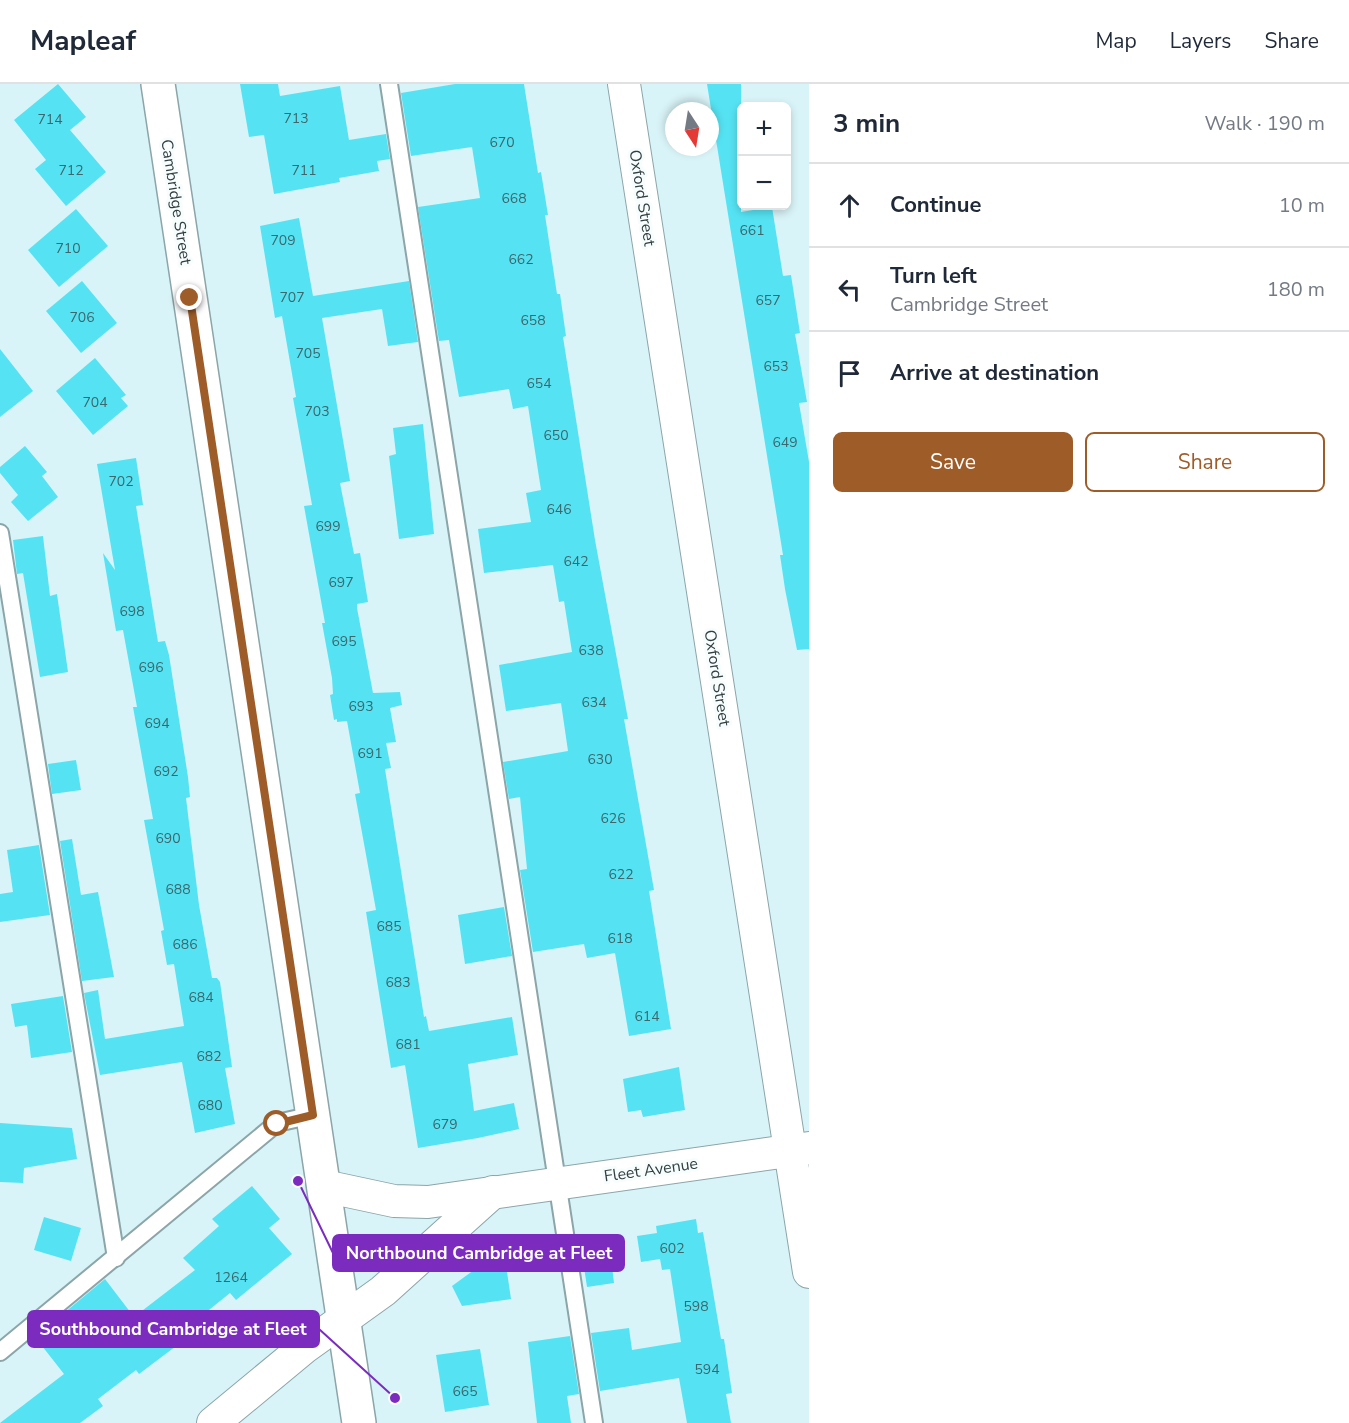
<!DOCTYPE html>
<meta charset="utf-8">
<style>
:root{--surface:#fff;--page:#f2f2f3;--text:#1f2937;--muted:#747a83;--line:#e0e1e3;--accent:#9e5d28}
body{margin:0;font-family:"Nunito Sans",sans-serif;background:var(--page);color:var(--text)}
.controls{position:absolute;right:18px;top:18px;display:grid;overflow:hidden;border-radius:9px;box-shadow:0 3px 9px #0003}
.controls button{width:54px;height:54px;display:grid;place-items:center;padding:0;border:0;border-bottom:2px solid var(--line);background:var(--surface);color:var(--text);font:30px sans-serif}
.compass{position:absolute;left:665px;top:18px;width:54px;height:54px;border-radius:50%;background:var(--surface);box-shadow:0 3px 9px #0003;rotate:168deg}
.stop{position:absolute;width:18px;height:18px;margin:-14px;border:4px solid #9e5d28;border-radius:50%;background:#fff}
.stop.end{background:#9e5d28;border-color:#fff;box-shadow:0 2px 6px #0008}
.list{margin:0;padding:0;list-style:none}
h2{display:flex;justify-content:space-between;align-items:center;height:78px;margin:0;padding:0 24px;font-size:26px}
h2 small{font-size:20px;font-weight:400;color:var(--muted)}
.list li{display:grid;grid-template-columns:39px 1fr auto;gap:18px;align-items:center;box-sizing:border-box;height:84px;padding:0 24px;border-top:2px solid var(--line)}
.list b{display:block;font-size:22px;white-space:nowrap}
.list p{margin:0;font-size:20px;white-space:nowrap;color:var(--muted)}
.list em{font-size:20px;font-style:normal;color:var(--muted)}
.actions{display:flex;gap:12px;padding:18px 24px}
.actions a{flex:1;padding:14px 0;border:2px solid var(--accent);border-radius:9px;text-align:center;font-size:21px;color:var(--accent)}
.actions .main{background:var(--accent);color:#fff}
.icon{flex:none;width:33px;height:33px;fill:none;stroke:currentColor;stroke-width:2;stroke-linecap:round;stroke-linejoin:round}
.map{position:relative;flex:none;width:809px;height:1339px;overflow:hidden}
header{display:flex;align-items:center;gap:36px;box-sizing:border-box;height:84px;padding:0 30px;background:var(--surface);border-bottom:2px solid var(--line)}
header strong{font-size:28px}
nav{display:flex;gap:33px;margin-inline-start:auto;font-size:21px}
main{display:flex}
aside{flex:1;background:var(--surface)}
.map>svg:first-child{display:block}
.building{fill:#55e3f3}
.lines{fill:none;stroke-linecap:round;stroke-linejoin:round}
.lane-casing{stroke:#8ba5a8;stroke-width:20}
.street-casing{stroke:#8ba5a8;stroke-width:34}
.secondary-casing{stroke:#8ba5a8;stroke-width:36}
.lane{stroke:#fff;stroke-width:16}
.street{stroke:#fff;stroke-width:32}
.secondary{stroke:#fff;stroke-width:33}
.route{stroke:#9e5d28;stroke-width:8}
.labels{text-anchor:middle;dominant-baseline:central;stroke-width:6;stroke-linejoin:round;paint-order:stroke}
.number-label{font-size:14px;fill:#3c676d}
.street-label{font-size:16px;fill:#333e40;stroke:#f7fdfd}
.leader{fill:none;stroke:#7b2cbf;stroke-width:2}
.callout-dot{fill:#7b2cbf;stroke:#f7fdfd;stroke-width:2}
.callout{fill:#7b2cbf;stroke:#7b2cbf;stroke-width:2}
.callout-label{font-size:18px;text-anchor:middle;font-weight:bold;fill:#fff}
</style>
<header>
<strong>Mapleaf</strong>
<nav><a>Map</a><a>Layers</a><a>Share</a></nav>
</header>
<main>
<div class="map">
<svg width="809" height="1339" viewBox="0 0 809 1339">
<rect width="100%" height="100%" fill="#d9f4f8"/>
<!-- building -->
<g class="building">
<path d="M 58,0 L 86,33 L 70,46 L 106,88 L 66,122 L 35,85 L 46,76 L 14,36 Z"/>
<path d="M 240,0 L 278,0 L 280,12 L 340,2 L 349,56 L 386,50 L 390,75 L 377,77 L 379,87 L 339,94 L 340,98 L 274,110 L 264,51 L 249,53 Z"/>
<path d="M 455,0 L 524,0 L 538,89 L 541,88 L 548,131 L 545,131 L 557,210 L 560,210 L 566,252 L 563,253 L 595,456 L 628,635 L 624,635 L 654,806 L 649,807 L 671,945 L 629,952 L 615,869 L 587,874 L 584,860 L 533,868 L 520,786 L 527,785 L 520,713 L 509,715 L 503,678 L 568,667 L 561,619 L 506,627 L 499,581 L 572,568 L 564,517 L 559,518 L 553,481 L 484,489 L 478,445 L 531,438 L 526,409 L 541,406 L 528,322 L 513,325 L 509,305 L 459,313 L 449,256 L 439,257 L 418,123 L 480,114 L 472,63 L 411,72 L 401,9 Z"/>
<path d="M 707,0 L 741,0 L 741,128 L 772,123 L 783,192 L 791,191 L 800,249 L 795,250 L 807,318 L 799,319 L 809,378 L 809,565 L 797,566 L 785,505 L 780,471 L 783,471 Z"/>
<path d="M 76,125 L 108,162 L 59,203 L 28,166 Z"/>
<path d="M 299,134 L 313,212 L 409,197 L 418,258 L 388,262 L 382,225 L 322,234 L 350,397 L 340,399 L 354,470 L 360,469 L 368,518 L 357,520 L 357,524 L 373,609 L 400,608 L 402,621 L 390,624 L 396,658 L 386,659 L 391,684 L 385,685 L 424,933 L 426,932 L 429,947 L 512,933 L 518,971 L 468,980 L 474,1027 L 514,1019 L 519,1045 L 478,1054 L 418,1064 L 405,981 L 391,984 L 366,828 L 376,826 L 355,710 L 360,709 L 347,637 L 337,638 L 337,635 L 334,636 L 330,611 L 333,610 L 332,594 L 322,539 L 325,539 L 304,422 L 312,421 L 293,314 L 296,313 L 282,232 L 275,234 L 260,142 Z"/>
<path d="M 82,197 L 117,239 L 81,269 L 46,227 Z"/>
<path d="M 0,265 L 33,307 L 0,333 Z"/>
<path d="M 95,274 L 126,311 L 121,314 L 128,322 L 93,351 L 56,307 Z"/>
<path d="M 423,340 L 434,450 L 399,455 L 389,372 L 396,370 L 393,344 Z"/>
<path d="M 25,362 L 47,388 L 42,392 L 58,413 L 28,437 L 11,418 L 18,411 L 0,389 L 0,383 Z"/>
<path d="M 136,374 L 143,421 L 136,422 L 158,558 L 165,557 L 169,571 L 188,693 L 190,713 L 186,714 L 199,821 L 212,894 L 217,894 L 220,898 L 232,983 L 225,984 L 235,1040 L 195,1049 L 182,978 L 100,991 L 84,909 L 98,906 L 105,955 L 184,942 L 174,880 L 167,881 L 161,847 L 164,846 L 144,736 L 153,735 L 133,623 L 137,623 L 123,546 L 116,547 L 103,469 L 115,486 L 97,380 Z"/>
<path d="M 43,452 L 50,512 L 57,510 L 68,588 L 40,593 L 23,489 L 17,490 L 13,456 Z"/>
<path d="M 76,676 L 81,706 L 52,710 L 48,680 Z"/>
<path d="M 72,755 L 81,811 L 98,808 L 114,893 L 82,897 L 60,757 Z"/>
<path d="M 39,761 L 50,831 L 0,838 L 0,810 L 13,808 L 7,766 Z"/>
<path d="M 504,823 L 512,872 L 465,880 L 458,831 Z"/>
<path d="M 63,912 L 72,968 L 31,974 L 27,941 L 15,943 L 11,920 Z"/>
<path d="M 679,983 L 685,1026 L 643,1033 L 641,1026 L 628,1028 L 623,995 Z"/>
<path d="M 0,1039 L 72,1044 L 77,1075 L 24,1084 L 23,1099 L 0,1098 Z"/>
<path d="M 252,1102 L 280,1135 L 269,1144 L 292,1170 L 236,1216 L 230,1209 L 194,1238 L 200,1244 L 139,1290 L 136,1286 L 98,1315 L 103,1322 L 80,1339 L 0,1339 L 64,1290 L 35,1253 L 105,1195 L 134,1233 L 195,1186 L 183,1174 L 219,1142 L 212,1135 Z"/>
<path d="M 44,1133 L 81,1144 L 71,1177 L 34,1166 Z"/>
<path d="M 696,1135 L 698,1149 L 703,1148 L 721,1255 L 724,1255 L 732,1309 L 726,1310 L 731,1339 L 687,1339 L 679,1294 L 600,1307 L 591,1249 L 629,1244 L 632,1266 L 681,1258 L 670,1185 L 662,1186 L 660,1175 L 641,1178 L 637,1152 L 657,1149 L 656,1142 Z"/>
<path d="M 610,1166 L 614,1199 L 587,1203 L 582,1170 Z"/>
<path d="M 506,1181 L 511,1215 L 462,1222 L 452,1202 L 474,1186 Z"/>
<path d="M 570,1252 L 579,1310 L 567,1312 L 571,1339 L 537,1339 L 528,1258 Z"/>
<path d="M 480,1265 L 489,1321 L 445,1328 L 436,1271 Z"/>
</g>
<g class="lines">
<!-- lane casing -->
<g class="lane-casing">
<g id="lane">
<path d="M 389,0 L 594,1339"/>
<path d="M 0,449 L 116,1174"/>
<path d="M 0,1268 L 277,1039 L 313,1031"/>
</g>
</g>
<!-- street casing -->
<g class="street-casing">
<g id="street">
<path d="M 624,0 L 809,1188"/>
<path d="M 324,1102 L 394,1117 L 428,1118 L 809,1064"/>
<path d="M 213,1339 L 305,1263 L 383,1207 L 493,1108"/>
</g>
</g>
<!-- secondary casing -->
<g class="secondary-casing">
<path id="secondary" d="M 158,0 L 359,1339"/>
</g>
<!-- lane -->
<use href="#lane" class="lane"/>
<!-- street -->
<use href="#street" class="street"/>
<!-- secondary -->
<use href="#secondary" class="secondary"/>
</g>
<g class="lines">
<!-- route -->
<path class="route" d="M 190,214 L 313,1031 L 277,1040"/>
</g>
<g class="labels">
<!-- number labels -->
<g class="number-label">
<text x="296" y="34">713</text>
<text x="50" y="35">714</text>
<text x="502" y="58">670</text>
<text x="71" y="86">712</text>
<text x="304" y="86">711</text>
<text x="514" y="114">668</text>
<text x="752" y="146">661</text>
<text x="283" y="156">709</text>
<text x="68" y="164">710</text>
<text x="521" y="175">662</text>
<text x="292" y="213">707</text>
<text x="768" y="216">657</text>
<text x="82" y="233">706</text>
<text x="533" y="236">658</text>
<text x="308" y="269">705</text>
<text x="776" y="282">653</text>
<text x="539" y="299">654</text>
<text x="95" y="318">704</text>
<text x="317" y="327">703</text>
<text x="556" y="351">650</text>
<text x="785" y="358">649</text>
<text x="121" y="397">702</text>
<text x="559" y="425">646</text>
<text x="328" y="442">699</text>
<text x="576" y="477">642</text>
<text x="341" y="498">697</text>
<text x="132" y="527">698</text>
<text x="344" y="557">695</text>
<text x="591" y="566">638</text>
<text x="151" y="583">696</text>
<text x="594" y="618">634</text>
<text x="361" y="622">693</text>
<text x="157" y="639">694</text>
<text x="370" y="669">691</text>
<text x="600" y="675">630</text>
<text x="166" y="687">692</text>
<text x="613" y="734">626</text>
<text x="168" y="754">690</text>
<text x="621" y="790">622</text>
<text x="178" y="805">688</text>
<text x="389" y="842">685</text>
<text x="620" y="854">618</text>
<text x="185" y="860">686</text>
<text x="398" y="898">683</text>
<text x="201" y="913">684</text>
<text x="647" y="932">614</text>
<text x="408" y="960">681</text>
<text x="209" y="972">682</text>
<text x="210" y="1021">680</text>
<text x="445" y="1040">679</text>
<text x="672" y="1164">602</text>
<text x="231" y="1193">1264</text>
<text x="696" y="1222">598</text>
<text x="707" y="1285">594</text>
<text x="465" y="1307">665</text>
</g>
<!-- street labels -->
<g class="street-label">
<text transform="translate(642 114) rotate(81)">Oxford Street</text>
<text transform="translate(176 118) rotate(81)">Cambridge Street</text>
<text transform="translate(717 594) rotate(81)">Oxford Street</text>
<text transform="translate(651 1086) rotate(-8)">Fleet Avenue</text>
</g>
</g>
<!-- callouts -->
<path class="leader" d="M298 1097L333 1169M395 1314L319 1245"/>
<g class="callout-dot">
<circle cx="298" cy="1097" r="6"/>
<circle cx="395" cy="1314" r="6"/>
</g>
<g class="callout">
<rect x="333" y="1151" width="291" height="36" rx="6"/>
<rect x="28" y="1227" width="291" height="36" rx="6"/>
</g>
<g class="callout-label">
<text x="479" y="1175">Northbound Cambridge at Fleet</text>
<text x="173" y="1251">Southbound Cambridge at Fleet</text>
</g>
</svg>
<div class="controls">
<button>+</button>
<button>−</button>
</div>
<svg class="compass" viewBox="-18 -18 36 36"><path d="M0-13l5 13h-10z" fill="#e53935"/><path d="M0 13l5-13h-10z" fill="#747a83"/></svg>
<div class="stop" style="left:277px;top:1040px"></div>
<div class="stop end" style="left:190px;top:214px"></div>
</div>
<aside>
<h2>3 min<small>Walk · 190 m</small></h2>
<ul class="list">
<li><svg class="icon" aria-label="ahead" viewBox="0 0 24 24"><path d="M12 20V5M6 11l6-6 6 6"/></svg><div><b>Continue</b></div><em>10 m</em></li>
<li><svg class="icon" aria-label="left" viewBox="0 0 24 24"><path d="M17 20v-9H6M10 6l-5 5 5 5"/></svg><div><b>Turn left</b><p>Cambridge Street</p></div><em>180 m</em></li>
<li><svg class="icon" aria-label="arrive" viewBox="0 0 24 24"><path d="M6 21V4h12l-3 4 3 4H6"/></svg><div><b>Arrive at destination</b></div></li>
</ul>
<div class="actions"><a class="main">Save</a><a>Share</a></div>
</aside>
</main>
